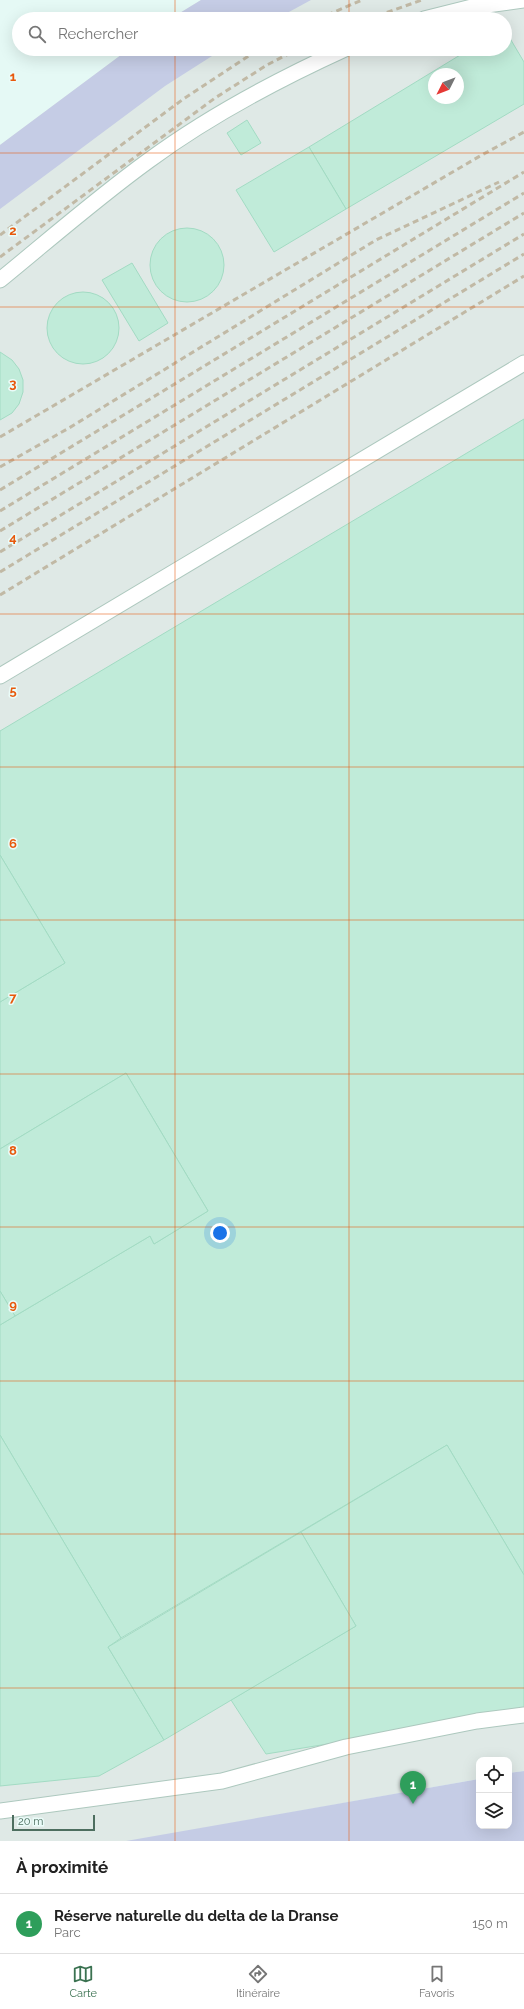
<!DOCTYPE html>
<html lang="fr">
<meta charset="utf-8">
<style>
:root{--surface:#fff;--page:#f6f6f6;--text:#222;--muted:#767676;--line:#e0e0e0;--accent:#3b7251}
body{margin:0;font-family:Raleway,sans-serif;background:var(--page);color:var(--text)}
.controls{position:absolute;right:12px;bottom:12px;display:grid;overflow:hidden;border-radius:8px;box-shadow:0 4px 16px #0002}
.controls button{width:36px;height:36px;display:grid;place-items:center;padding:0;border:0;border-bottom:1px solid var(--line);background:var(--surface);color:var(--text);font:20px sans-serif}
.compass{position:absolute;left:428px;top:68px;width:36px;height:36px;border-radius:50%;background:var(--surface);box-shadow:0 4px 16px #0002;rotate:228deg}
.scale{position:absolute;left:12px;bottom:10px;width:83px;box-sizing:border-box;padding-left:4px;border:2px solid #4d6e5f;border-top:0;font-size:11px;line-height:14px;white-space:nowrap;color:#4d6e5f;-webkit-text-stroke:3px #eafcf9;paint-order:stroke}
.you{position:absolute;left:220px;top:1233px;width:14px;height:14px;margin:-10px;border:3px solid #fff;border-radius:50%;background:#1a73e8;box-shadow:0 0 0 6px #1a73e833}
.badge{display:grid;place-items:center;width:26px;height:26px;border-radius:50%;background:var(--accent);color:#fff;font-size:13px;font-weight:700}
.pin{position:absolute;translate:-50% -33px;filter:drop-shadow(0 1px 2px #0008)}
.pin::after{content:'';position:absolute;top:21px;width:14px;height:12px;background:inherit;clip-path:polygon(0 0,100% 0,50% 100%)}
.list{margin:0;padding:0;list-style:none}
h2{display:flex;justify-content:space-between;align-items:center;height:52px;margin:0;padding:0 16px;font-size:17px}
h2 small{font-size:13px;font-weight:400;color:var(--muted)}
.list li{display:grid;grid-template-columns:26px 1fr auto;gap:12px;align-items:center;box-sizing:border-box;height:60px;padding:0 16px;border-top:1px solid var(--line)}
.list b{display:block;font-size:15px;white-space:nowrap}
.list p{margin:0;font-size:13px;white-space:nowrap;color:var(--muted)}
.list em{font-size:13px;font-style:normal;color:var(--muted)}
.icon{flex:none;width:22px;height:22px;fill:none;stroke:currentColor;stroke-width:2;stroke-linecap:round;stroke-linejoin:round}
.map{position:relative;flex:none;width:524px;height:1841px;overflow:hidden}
.search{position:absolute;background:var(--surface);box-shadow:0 4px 16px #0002;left:12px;right:12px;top:12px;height:44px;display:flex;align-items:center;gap:10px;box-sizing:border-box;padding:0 14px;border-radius:22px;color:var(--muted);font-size:15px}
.sheet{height:112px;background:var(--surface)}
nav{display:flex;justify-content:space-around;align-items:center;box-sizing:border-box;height:56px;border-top:1px solid var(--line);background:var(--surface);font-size:11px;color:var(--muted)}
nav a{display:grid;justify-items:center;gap:2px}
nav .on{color:var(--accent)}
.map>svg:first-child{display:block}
.industrial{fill:#dfe9e6;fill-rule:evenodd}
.green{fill:#c5cce5}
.building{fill:#c0ebd9;stroke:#a2dbc3;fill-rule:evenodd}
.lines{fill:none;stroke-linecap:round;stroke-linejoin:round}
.service-casing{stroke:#adc8be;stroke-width:17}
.service{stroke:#fff;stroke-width:15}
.rail{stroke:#c1b9a5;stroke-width:3;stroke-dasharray:6 4;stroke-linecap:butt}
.grid{fill:none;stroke:#e8590c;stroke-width:1;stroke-opacity:0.55}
.grid-label{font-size:13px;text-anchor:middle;font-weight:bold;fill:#e8590c;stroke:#eafcf9;stroke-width:3;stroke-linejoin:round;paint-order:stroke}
</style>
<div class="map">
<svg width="524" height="1841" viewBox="0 0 524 1841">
<rect width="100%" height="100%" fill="#e5f9f5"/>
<!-- industrial -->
<path class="industrial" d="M 201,0 L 524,0 L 524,1771 L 509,1773 L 509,1760 L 479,1760 L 479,1779 L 131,1841 L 0,1841 L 0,145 L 129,49 L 505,49 L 505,19 L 170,19 ZM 434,74 L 458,74 L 458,98 L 434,98 Z"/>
<!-- green -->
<g class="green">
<path d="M 201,0 L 311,0 L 276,19 L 170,19 Z"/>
<path d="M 129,49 L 223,49 L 165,86 L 0,209 L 0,145 Z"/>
<path d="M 524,1771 L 524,1841 L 126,1841 L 479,1779 L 479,1826 L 509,1826 L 509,1773 Z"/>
</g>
<!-- building -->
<g class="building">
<path d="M 505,30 L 524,62 L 524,104 L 346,209 L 309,147 L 470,49 L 505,49 ZM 434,74 L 458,74 L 458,98 L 434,98 Z"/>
<path d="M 247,120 L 261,143 L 241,155 L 227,133 Z"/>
<path d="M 309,147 L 346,209 L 274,252 L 236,190 Z"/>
<circle cx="187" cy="265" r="37"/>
<path d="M 132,263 L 168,323 L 139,341 L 102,280 Z"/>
<circle cx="83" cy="328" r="36"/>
<path d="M 0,352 L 12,360 L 19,369 L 23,380 L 23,392 L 19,404 L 12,413 L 0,420 Z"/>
<path d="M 524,419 L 524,1575 L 447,1445 L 121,1638 L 0,1435 L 0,1325 L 150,1236 L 154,1244 L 208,1211 L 126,1073 L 0,1149 L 0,1002 L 65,963 L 0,855 L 0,731 Z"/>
<path d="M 0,855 L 65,963 L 0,1002 Z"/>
<path d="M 126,1073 L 208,1211 L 154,1244 L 150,1236 L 15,1316 L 0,1291 L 0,1149 Z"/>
<path d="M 0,1291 L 15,1316 L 0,1325 Z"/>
<path d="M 0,1435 L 121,1638 L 108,1647 L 164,1740 L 99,1776 L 0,1786 Z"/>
<path d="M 447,1445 L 524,1575 L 524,1712 L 266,1754 L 231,1700 L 356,1626 L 301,1532 Z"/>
<path d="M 301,1532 L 356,1626 L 164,1740 L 108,1647 Z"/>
</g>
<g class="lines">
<!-- service casing -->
<g class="service-casing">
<g id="service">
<path d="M 424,19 L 472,7 L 524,0"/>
<path d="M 0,280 C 49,240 97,198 148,161 C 209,116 277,80 345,49"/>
<path d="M 0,676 L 524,363"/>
<path d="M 0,1811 L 222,1781 L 346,1747 L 477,1721 L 524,1715"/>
</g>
</g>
<!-- service -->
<use href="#service" class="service"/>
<!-- rail -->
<g class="rail">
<path d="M 318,19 L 362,0"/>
<path d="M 368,19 L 422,0"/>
<path d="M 0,235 L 182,100 L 259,49"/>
<path d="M 0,257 L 215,98 L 267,65 L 298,49"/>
<path d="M 0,437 L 480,156 L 524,132"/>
<path d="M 0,467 L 69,428 L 376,240 L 499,182"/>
<path d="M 0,490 L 524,172"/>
<path d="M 0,511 L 524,193"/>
<path d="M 0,531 L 524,213"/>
<path d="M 0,552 L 524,234"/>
<path d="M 0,572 L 524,254"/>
<path d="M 0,595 L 524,276"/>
</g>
</g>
<!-- grid -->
<path class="grid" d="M 175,0 L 175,19M 349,0 L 349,19M 175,49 L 175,1841M 349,49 L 349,1841M 0,153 L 524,153M 0,307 L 524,307M 0,460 L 524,460M 0,614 L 524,614M 0,767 L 524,767M 0,920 L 524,920M 0,1074 L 524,1074M 0,1227 L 524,1227M 0,1381 L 524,1381M 0,1534 L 524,1534M 0,1688 L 524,1688"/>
<g class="grid-label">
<text x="13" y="81">1</text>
<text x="13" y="235">2</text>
<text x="13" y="388">3</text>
<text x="13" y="542">4</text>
<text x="13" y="695">5</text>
<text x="13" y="848">6</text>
<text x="13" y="1002">7</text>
<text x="13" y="1155">8</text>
<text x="13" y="1309">9</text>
</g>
</svg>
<div class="controls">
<button><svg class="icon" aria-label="locate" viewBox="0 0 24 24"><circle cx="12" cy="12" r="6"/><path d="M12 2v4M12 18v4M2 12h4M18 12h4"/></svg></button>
<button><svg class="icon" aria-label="layers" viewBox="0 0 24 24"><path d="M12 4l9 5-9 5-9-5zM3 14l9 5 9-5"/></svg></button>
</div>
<svg class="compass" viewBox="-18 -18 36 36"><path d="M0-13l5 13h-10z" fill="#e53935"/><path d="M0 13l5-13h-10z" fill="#767676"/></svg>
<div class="scale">20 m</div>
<div class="you"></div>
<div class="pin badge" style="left:413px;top:1804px;background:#2e9e5b">1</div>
<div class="search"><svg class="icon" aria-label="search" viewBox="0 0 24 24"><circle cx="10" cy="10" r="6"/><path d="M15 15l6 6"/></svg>Rechercher</div>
</div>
<section class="sheet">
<h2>À proximité<small></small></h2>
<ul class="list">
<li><span class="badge" style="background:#2e9e5b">1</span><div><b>Réserve naturelle du delta de la Dranse</b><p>Parc</p></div><em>150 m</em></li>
</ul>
</section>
<nav>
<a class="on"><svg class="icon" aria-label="map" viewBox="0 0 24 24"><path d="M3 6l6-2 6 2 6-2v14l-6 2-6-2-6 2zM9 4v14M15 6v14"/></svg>Carte</a>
<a><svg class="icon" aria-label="directions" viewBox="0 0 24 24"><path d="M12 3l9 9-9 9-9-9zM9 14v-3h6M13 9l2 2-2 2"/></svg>Itinéraire</a>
<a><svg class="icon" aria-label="saved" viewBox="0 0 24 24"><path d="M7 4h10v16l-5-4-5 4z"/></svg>Favoris</a>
</nav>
